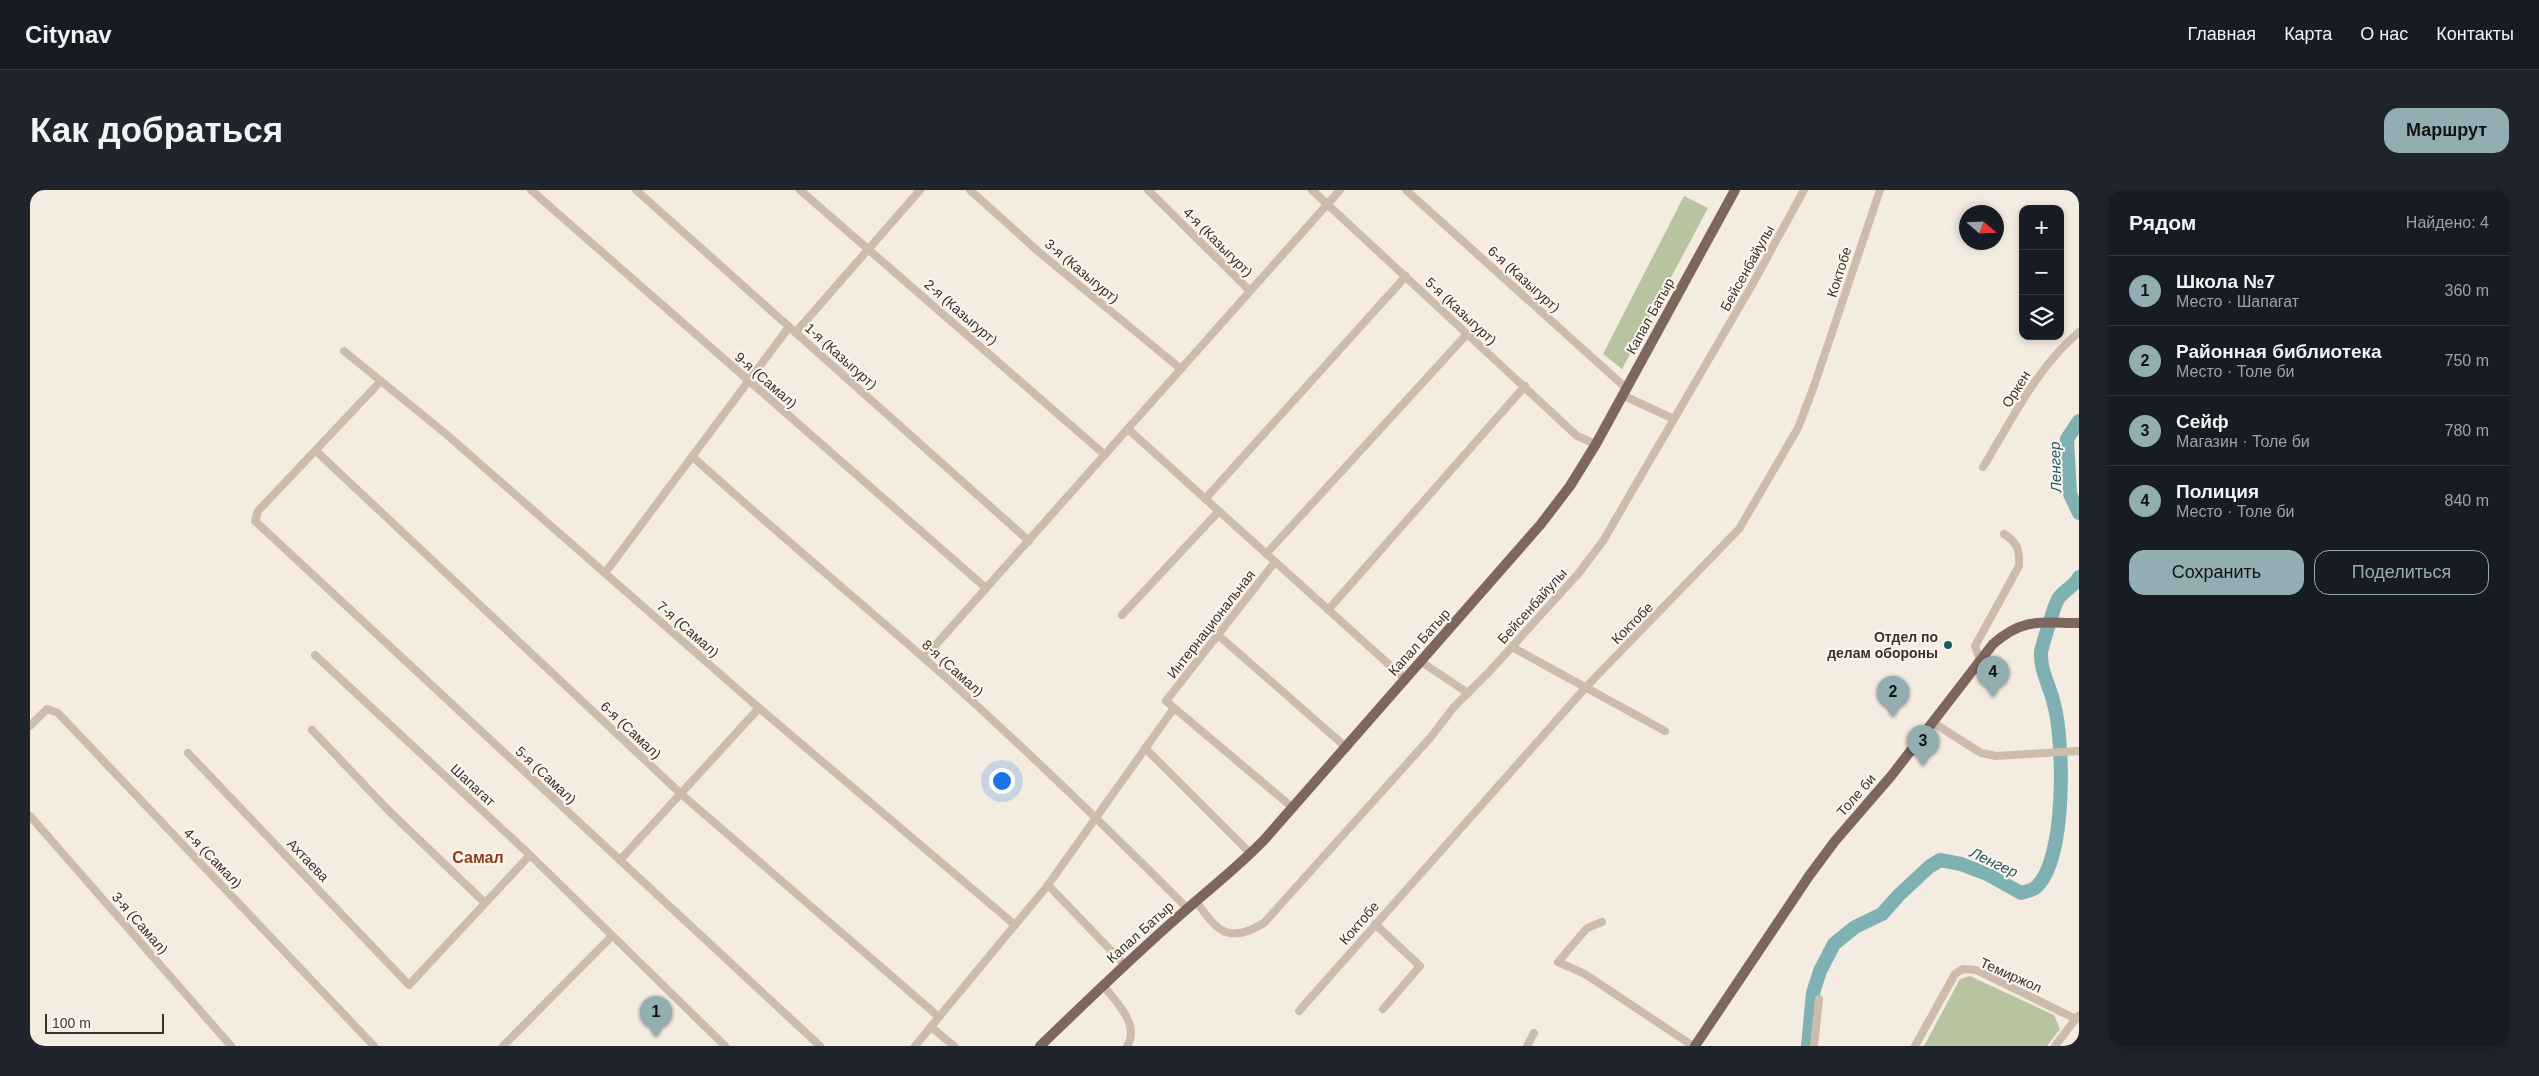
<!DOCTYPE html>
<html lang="ru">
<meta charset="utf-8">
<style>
:root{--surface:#171b24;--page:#20242c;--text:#f1f3f6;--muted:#9ea1a6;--line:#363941;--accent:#92aeb2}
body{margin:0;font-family:Arial,sans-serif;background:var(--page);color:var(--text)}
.controls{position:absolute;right:15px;top:15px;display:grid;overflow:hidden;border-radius:10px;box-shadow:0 2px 8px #0003}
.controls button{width:45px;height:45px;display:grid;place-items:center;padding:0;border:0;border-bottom:1px solid var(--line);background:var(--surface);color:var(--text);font:25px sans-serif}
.compass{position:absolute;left:1929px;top:15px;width:45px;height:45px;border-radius:50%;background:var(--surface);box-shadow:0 2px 8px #0003;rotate:109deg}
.scale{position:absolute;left:15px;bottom:12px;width:119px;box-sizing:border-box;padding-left:5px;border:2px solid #3b302b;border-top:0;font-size:14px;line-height:18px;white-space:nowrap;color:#3b302b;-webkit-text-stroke:4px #fbf5ee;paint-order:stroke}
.you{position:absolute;left:971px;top:590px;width:18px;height:18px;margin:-12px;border:4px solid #fff;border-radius:50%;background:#1a73e8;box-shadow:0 0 0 8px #1a73e833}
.badge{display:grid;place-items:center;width:32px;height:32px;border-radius:50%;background:var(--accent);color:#111;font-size:16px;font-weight:700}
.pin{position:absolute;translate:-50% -41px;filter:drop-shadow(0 1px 2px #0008)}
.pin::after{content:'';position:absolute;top:26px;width:18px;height:15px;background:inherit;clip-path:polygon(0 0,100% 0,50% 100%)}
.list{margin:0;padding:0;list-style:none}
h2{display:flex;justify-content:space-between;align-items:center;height:65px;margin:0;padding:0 20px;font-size:21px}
h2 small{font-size:16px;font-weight:400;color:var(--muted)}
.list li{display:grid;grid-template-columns:32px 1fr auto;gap:15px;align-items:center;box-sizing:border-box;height:70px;padding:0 20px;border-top:1px solid var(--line)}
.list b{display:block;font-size:19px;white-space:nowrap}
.list p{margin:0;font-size:16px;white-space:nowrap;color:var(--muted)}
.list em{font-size:16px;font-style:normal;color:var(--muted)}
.actions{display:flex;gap:10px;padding:15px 20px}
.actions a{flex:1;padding:11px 0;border:1px solid var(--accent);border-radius:15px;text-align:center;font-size:18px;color:var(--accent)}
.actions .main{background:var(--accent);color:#111}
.icon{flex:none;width:28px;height:28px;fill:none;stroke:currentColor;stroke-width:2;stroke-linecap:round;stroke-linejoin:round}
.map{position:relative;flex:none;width:2049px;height:856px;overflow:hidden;border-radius:15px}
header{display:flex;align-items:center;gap:30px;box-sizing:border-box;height:70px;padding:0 25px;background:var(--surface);border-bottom:1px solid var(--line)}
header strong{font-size:24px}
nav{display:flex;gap:28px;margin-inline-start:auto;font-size:18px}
.intro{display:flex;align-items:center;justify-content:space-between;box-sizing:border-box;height:120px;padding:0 30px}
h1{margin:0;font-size:35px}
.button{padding:12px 22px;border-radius:15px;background:var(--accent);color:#111;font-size:18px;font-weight:700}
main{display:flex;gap:30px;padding:0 30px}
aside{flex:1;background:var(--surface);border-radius:15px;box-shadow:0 2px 8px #0003}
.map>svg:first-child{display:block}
.green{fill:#b8c4a0}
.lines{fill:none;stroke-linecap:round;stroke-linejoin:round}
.river{stroke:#7fb0b2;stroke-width:14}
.minor{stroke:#cdbbac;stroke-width:8}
.major{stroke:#7d675c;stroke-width:10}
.poi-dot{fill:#1f5a5e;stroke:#fbf5ee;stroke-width:2}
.labels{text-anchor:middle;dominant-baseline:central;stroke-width:4;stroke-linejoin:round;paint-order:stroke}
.street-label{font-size:14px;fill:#3b302b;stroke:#fbf5ee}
.poi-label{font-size:14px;font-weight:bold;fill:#3b302b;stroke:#fbf5ee;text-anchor:end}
.water-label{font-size:15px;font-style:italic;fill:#1f5a5e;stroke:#fbf5ee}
.quarter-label{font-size:16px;font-weight:bold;fill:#8c3b22;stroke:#fbf5ee}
</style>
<header>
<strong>Citynav</strong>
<nav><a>Главная</a><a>Карта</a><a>О нас</a><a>Контакты</a></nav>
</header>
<div class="intro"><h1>Как добраться</h1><a class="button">Маршрут</a></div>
<main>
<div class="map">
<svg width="2049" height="856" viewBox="0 0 2049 856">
<rect width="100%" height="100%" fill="#f4ebe1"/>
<!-- green -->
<g class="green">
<path d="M 1654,6 L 1678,18 L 1592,179 L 1573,164 Z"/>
<path d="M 1940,786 L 2024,825 L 2030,839 L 2017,856 L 1894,856 L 1930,789 Z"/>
</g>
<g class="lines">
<!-- river -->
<g class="river">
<path d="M 2049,231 L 2037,249 L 2040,304 L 2049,323"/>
<path d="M 1778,856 L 1783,803 L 1790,781 L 1804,754 L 1825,737 L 1852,724 L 1869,705 L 1899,677 L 1910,670 L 1931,674 L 1957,684 L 1991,703 C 1995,701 2002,701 2005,698 C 2037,672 2034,551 2024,514 C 2020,496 2010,481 2011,462 C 2012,457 2025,413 2028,409 C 2034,400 2045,396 2049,387"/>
</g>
<!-- minor -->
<g class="minor">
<path d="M 501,0 L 956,398"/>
<path d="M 606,0 L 999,351"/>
<path d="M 770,0 L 1075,265"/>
<path d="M 940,0 L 1010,63 L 1151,179"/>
<path d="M 1118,0 L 1220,101"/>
<path d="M 1282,0 L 1547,246 L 1566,254"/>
<path d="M 1376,0 L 1596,198"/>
<path d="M 766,142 L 890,0"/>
<path d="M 314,161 L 416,244 L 729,518 L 985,735"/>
<path d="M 351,191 L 228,321 L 225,331 L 790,856"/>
<path d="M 1592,205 L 1644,229"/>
<path d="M 1098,239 L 1375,489"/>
<path d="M 286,261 L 650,603 L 909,827"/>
<path d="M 663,267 C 739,336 817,401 894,468 C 985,548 1071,632 1157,718"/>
<path d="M 1953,277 C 1982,230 2007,177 2049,142"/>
<path d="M 1175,309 L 1376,86"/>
<path d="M 1236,364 L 1437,144"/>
<path d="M 1245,372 L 1136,511 L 1263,618"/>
<path d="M 575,383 L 759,137"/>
<path d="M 1298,420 L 1495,196"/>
<path d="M 1092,425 L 1189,321"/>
<path d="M 1188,445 L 1317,558"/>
<path d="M 1482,457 L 1635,541"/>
<path d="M 285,465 L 500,665 L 695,856"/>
<path d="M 894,468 L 1310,0"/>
<path d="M 1950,470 L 1945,456 L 1989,376 C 1990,360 1987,352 1974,344"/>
<path d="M 1390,471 L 1438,503"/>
<path d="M 1902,532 L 1951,563 L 1966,566 L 2049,561"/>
<path d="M 0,536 L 17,519 L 28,523 L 344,856"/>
<path d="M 282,540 L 359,621 L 454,712"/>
<path d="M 1115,558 L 1221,664"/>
<path d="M 158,563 L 379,795 L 500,665"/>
<path d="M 0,626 L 201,856"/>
<path d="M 590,670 L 729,518"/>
<path d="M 1018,695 L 1094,774"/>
<path d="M 1166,711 C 1187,741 1198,755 1234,733 L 1400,548 L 1424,517 L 1458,483 L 1548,384 L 1573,351 L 1722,95 L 1774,0"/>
<path d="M 1572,732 L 1557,738 L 1528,772 L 1555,784 L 1663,856"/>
<path d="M 1345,734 L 1390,776 L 1353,819"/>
<path d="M 1073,795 C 1085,811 1111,835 1097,856"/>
<path d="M 1269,821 L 1556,497 L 1709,339 L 1768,238 L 1784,196 L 1850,0"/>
<path d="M 901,837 L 924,856"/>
<path d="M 0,856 L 1,856"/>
<path d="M 473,856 L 581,747"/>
<path d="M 885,856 L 1018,695 L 1144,518"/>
<path d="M 1497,856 L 1504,843"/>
<path d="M 1784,856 L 1789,809"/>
<path d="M 1885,856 L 1925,784 L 1933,779 L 1946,780 L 2046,829"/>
<path d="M 2025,856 L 2048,826"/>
</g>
<!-- major -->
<g class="major">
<path d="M 1010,856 C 1056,812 1101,768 1149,726 C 1178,700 1207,678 1234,650 L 1511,334 L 1540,296 L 1566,254 L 1705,0"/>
<path d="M 1665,856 L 1779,686 L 1805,651 L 1862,585 L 1963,454 C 1994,427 2011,433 2049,433"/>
</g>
</g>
<!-- markers -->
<circle class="poi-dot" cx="1918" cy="455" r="5"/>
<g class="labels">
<!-- street labels -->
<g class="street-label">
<text transform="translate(1188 52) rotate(45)">4-я (Казыгурт)</text>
<text transform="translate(1717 78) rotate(-61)">Бейсенбайулы</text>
<text transform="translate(1052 81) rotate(40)">3-я (Казыгурт)</text>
<text transform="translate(1809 82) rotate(-72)">Коктобе</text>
<text transform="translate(1494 89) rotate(42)">6-я (Казыгурт)</text>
<text transform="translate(1431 121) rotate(43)">5-я (Казыгурт)</text>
<text transform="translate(931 122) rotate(41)">2-я (Казыгурт)</text>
<text transform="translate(1620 126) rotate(-61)">Капал Батыр</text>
<text transform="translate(811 166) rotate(42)">1-я (Казыгурт)</text>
<text transform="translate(736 190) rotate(41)">9-я (Самал)</text>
<text transform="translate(1986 199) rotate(-58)">Оркен</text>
<text transform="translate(1502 416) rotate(-48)">Бейсенбайулы</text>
<text transform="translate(1602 433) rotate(-45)">Коктобе</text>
<text transform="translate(1181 434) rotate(-52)">Интернациональная</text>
<text transform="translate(658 439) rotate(41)">7-я (Самал)</text>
<text transform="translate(1389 452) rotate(-48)">Капал Батыр</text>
<text transform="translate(923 478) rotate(42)">8-я (Самал)</text>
<text transform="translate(601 540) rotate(43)">6-я (Самал)</text>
<text transform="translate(516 585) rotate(43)">5-я (Самал)</text>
<text transform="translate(443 595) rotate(43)">Шапагат</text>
<text transform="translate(1826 605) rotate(-49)">Толе би</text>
<text transform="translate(183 668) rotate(46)">4-я (Самал)</text>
<text transform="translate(278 670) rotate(46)">Ахтаева</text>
<text transform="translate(110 733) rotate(49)">3-я (Самал)</text>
<text transform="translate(1329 733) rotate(-49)">Коктобе</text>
<text transform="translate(1110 742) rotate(-42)">Капал Батыр</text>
<text transform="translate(1981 785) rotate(24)">Темиржол</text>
</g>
<!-- poi labels -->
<g class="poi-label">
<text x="1908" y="447">Отдел по<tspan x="1908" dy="16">делам обороны</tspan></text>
</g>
<!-- water labels -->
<g class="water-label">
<text transform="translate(2025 277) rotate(-92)">Ленгер</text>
<text transform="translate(1964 672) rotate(25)">Ленгер</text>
</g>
<!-- quarter labels -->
<g class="quarter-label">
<text x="448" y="667">Самал</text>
</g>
</g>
</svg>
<div class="controls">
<button>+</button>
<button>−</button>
<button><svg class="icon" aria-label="layers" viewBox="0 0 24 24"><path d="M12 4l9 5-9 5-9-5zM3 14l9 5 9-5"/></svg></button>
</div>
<svg class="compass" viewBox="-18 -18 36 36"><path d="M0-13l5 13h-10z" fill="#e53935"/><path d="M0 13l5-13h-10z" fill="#9ea1a6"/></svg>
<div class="scale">100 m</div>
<div class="you"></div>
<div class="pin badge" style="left:626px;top:847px">1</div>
<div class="pin badge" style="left:1863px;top:527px">2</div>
<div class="pin badge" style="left:1893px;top:576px">3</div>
<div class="pin badge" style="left:1963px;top:507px">4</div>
</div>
<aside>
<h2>Рядом<small>Найдено: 4</small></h2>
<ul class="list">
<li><span class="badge">1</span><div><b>Школа №7</b><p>Место · Шапагат</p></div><em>360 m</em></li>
<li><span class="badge">2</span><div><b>Районная библиотека</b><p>Место · Толе би</p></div><em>750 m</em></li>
<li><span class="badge">3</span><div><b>Сейф</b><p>Магазин · Толе би</p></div><em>780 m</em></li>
<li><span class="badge">4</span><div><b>Полиция</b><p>Место · Толе би</p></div><em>840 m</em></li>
</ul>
<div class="actions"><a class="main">Сохранить</a><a>Поделиться</a></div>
</aside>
</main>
